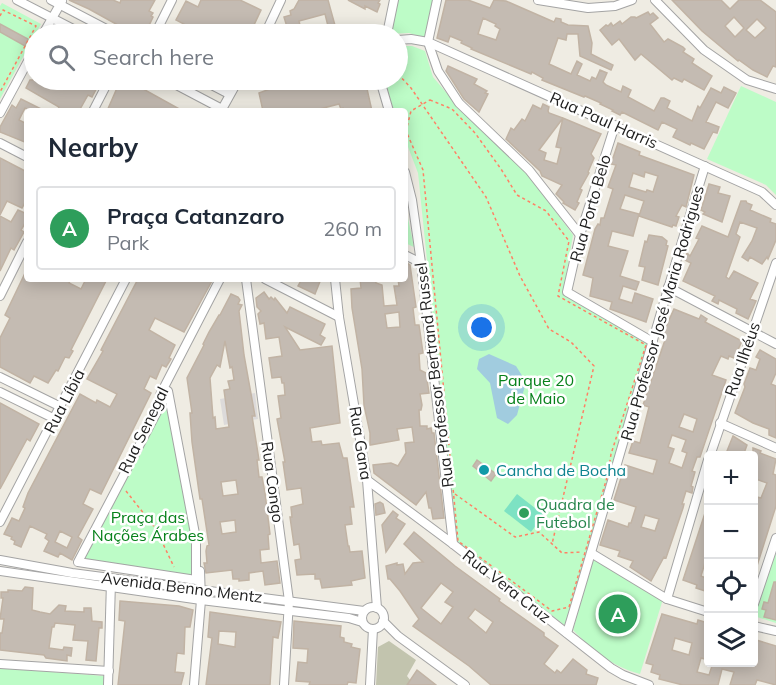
<!DOCTYPE html>
<meta charset="utf-8">
<style>
:root{--surface:#fff;--page:#f6f6f7;--text:#1f2937;--muted:#747a83;--line:#e0e1e3;--accent:#cb1000}
body{margin:0;font-family:Mulish,sans-serif;background:var(--page);color:var(--text)}
.controls{position:absolute;right:18px;bottom:18px;display:grid;overflow:hidden;border-radius:6px;box-shadow:0 3px 15px #0003}
.controls button{width:54px;height:54px;display:grid;place-items:center;padding:0;border:0;border-bottom:2px solid var(--line);background:var(--surface);color:var(--text);font:30px sans-serif}
.you{position:absolute;left:482px;top:328px;width:21px;height:21px;margin:-15px;border:4px solid #fff;border-radius:50%;background:#1a73e8;box-shadow:0 0 0 9px #1a73e833}
.badge{display:grid;place-items:center;width:39px;height:39px;border-radius:50%;background:var(--accent);color:#fff;font-size:20px;font-weight:700}
.pin{position:absolute;translate:-50% -50%;border:3px solid #fff;box-shadow:0 2px 6px #0006}
.list{margin:0;padding:0;list-style:none}
h2{display:flex;justify-content:space-between;align-items:center;height:78px;margin:0;padding:0 24px;font-size:26px}
h2 small{font-size:20px;font-weight:400;color:var(--muted)}
.list li{display:grid;grid-template-columns:39px 1fr auto;gap:18px;align-items:center;box-sizing:border-box;height:84px;margin:0 12px 12px;padding:0 12px;border:2px solid var(--line);border-radius:6px}
.list b{display:block;font-size:22px;white-space:nowrap}
.list p{margin:0;font-size:20px;white-space:nowrap;color:var(--muted)}
.list em{font-size:20px;font-style:normal;color:var(--muted)}
.icon{flex:none;width:33px;height:33px;fill:none;stroke:currentColor;stroke-width:2;stroke-linecap:round;stroke-linejoin:round}
.map{position:relative;flex:none;width:776px;height:685px;overflow:hidden}
.search{position:absolute;background:var(--surface);box-shadow:0 3px 15px #0003;left:24px;top:24px;width:384px;height:66px;display:flex;align-items:center;gap:15px;box-sizing:border-box;padding:0 21px;border-radius:33px;color:var(--muted);font-size:22px}
.panel{position:absolute;background:var(--surface);box-shadow:0 3px 15px #0003;left:24px;top:108px;width:384px;height:174px;border-radius:6px}
.map>svg:first-child{display:block}
.residential{fill:#dcdada}
.construction{fill:#c2c4ae}
.park{fill:#bdfcc7}
.pitch{fill:#7de2c3}
.water{fill:#a1ccdf}
.building{fill:#c4bbb2;stroke:#c1b3a4;stroke-width:1.5;fill-rule:evenodd}
.lines{fill:none;stroke-linecap:round;stroke-linejoin:round}
.minor-casing{stroke:#a4a4a4;stroke-width:10}
.path{stroke:#ff8064;stroke-width:1.5;stroke-dasharray:3 3;stroke-linecap:butt}
.minor{stroke:#fff;stroke-width:8}
.culture-dot{fill:#0f9aa8;stroke:#fff;stroke-width:2}
.leisure-dot{fill:#2e9e5b;stroke:#fff;stroke-width:2}
.labels{text-anchor:middle;dominant-baseline:central;stroke-width:5;stroke-linejoin:round;paint-order:stroke}
.street-label{font-size:16px;fill:#1d1d1d;stroke:#fff}
.park-label{font-size:16px;fill:#06811a;stroke:#fff}
.culture-label{font-size:16px;fill:#0d838f;stroke:#fff;text-anchor:start}
.leisure-label{font-size:16px;fill:#27864d;stroke:#fff;text-anchor:start}
</style>
<div class="map">
<svg width="776" height="685" viewBox="0 0 776 685">
<rect width="100%" height="100%" fill="#efece3"/>
<!-- residential -->
<path class="residential" d="M 255,393 L 258,419 L 224,425 L 220,399 Z"/>
<!-- construction -->
<path class="construction" d="M 389,641 L 416,660 L 407,676 L 414,685 L 376,685 L 378,647 Z"/>
<!-- park -->
<g class="park">
<path d="M 396,0 L 434,0 L 426,38 L 409,33 L 388,34 Z"/>
<path d="M 2,3 L 41,24 L 0,99 L 0,6 Z"/>
<path d="M 398,46 L 412,46 L 425,51 L 433,77 L 461,110 L 530,177 L 573,235 L 563,294 L 649,344 L 567,627 L 456,542 L 418,173 L 405,139 L 405,111 L 394,111 L 383,80 L 398,80 Z"/>
<path d="M 741,86 L 776,102 L 776,195 L 766,185 L 707,159 Z"/>
<path d="M 405,205 L 405,204 L 414,247 L 405,243 Z"/>
<path d="M 168,391 L 196,539 L 196,580 L 78,562 Z"/>
<path d="M 776,553 L 776,623 L 754,616 Z"/>
<path d="M 593,559 L 663,599 L 640,674 C 613,667 592,650 573,630 Z"/>
<path d="M 0,668 L 104,676 L 104,685 L 0,685 Z"/>
</g>
<!-- pitch -->
<path class="pitch" d="M 517,494 L 544,515 L 531,532 L 504,511 Z"/>
<!-- water -->
<path class="water" d="M 489,354 L 516,366 L 526,382 L 517,415 L 508,424 L 497,418 L 490,383 L 477,369 L 479,359 Z"/>
<!-- building -->
<g class="building">
<path d="M 69,0 L 113,0 L 120,3 L 121,0 L 155,0 L 149,11 L 153,13 L 151,16 L 153,17 L 145,34 L 134,34 L 89,9 Z"/>
<path d="M 201,0 L 240,0 L 261,10 L 253,27 L 250,25 L 247,30 L 241,27 L 237,34 L 229,34 L 221,30 L 218,34 L 203,34 L 196,31 L 194,34 L 187,34 L 181,31 L 184,24 L 176,20 L 186,1 L 198,7 Z"/>
<path d="M 299,0 L 328,0 L 336,29 L 335,34 L 330,34 L 325,14 L 299,21 L 302,34 L 285,34 L 284,28 L 287,27 L 284,17 L 291,15 L 290,11 L 294,9 Z"/>
<path d="M 348,0 L 380,0 L 378,3 L 380,4 L 377,12 L 365,6 L 365,9 Z"/>
<path d="M 446,0 L 468,0 L 490,8 L 494,0 L 506,1 L 554,22 L 556,18 L 561,19 L 561,22 L 568,25 L 588,26 L 592,43 L 591,54 L 613,65 L 611,70 L 580,56 L 578,34 L 567,34 L 566,40 L 558,38 L 549,64 L 571,74 L 577,61 L 582,64 L 577,75 L 590,81 L 592,77 L 596,79 L 600,70 L 607,73 L 603,82 L 606,85 L 621,92 L 623,86 L 631,90 L 628,97 L 654,111 L 661,98 L 664,98 L 670,101 L 667,108 L 692,121 L 698,106 L 700,108 L 711,88 L 721,93 L 724,87 L 736,93 L 728,108 L 716,102 L 706,122 L 719,127 L 717,133 L 713,132 L 704,149 L 691,143 L 690,145 L 673,137 L 677,129 L 662,122 L 658,130 L 622,112 L 620,115 L 612,111 L 613,110 L 600,104 L 601,103 L 585,96 L 584,97 L 542,80 L 543,78 L 532,72 L 531,74 L 471,49 L 472,48 L 461,43 L 462,41 L 450,36 L 448,42 L 437,38 ZM 483,18 L 496,24 L 495,26 L 500,29 L 496,40 L 478,34 Z"/>
<path d="M 672,0 L 721,0 L 730,9 L 739,0 L 760,0 L 776,12 L 776,67 L 773,66 L 767,77 L 753,70 L 739,60 L 738,61 L 702,31 ZM 734,17 L 744,28 L 735,37 L 725,26 ZM 757,19 L 766,28 L 755,38 L 746,30 Z"/>
<path d="M 648,12 L 650,15 L 653,13 L 658,18 L 650,24 L 664,42 L 668,39 L 683,47 L 685,49 L 683,52 L 694,59 L 692,63 L 712,76 L 704,90 L 684,79 L 682,82 L 674,78 L 672,80 L 641,54 L 635,60 L 619,39 L 612,45 L 600,30 L 606,25 L 608,26 L 611,23 L 613,26 L 620,21 L 622,24 L 631,17 L 635,17 L 636,18 Z"/>
<path d="M 0,24 L 28,39 L 25,46 L 0,32 Z"/>
<path d="M 448,66 L 477,79 L 474,84 L 487,91 L 485,93 L 488,94 L 479,112 L 464,99 L 450,77 L 446,71 Z"/>
<path d="M 30,80 L 101,80 L 92,97 L 88,95 L 79,111 L 57,111 L 59,107 L 26,88 Z"/>
<path d="M 118,80 L 127,80 L 183,111 L 107,111 L 117,88 L 115,87 Z"/>
<path d="M 308,80 L 365,80 L 372,111 L 344,111 L 343,108 L 341,109 L 339,104 L 312,111 L 263,111 L 259,93 L 281,85 Z"/>
<path d="M 21,99 L 45,111 L 30,111 L 25,108 L 19,120 L 27,124 L 27,143 L 0,132 L 0,127 L 12,105 L 16,108 Z"/>
<path d="M 543,104 L 549,107 L 548,111 L 549,113 L 563,118 L 539,150 L 546,153 L 544,160 L 557,164 L 561,148 L 556,147 L 563,118 L 601,134 L 591,154 L 594,158 L 588,172 L 589,173 L 580,189 L 582,190 L 577,202 L 579,203 L 575,210 L 563,203 L 564,202 L 556,194 L 562,185 L 542,176 L 540,171 L 506,139 L 511,128 L 514,130 L 522,119 L 525,121 L 533,105 L 541,109 Z"/>
<path d="M 618,143 L 640,152 L 639,155 L 694,175 L 686,207 L 682,205 L 676,216 L 679,217 L 676,226 L 673,225 L 672,227 L 639,216 L 644,201 L 625,195 L 620,209 L 639,214 L 633,236 L 612,231 L 608,246 L 628,251 L 620,276 L 639,282 L 636,290 L 623,286 L 619,299 L 632,303 L 635,293 L 653,299 L 646,322 L 610,309 L 612,302 L 590,296 L 593,278 L 583,275 L 595,229 L 598,224 L 600,225 L 601,218 L 604,218 L 613,189 L 608,187 L 616,165 L 611,164 ZM 645,172 L 658,176 L 653,192 L 647,190 L 646,192 L 629,187 L 633,173 L 644,177 Z"/>
<path d="M 0,158 L 27,172 L 27,199 L 22,208 L 7,201 L 0,215 Z"/>
<path d="M 709,184 L 720,187 L 718,193 L 730,196 L 722,222 L 703,214 L 705,212 L 701,210 Z"/>
<path d="M 741,201 L 746,201 L 747,203 L 752,205 L 750,210 L 771,219 L 770,222 L 776,224 L 776,240 L 768,259 L 767,257 L 762,264 L 750,257 L 748,261 L 742,257 L 752,241 L 757,228 L 740,222 L 736,234 L 740,237 L 726,277 L 729,279 L 734,271 L 758,283 L 750,299 L 756,301 L 748,319 L 736,313 L 737,309 L 719,300 L 718,304 L 712,301 L 715,296 L 683,281 L 691,263 L 685,260 L 687,253 L 690,256 L 699,239 L 696,238 L 702,226 L 728,237 Z"/>
<path d="M 18,210 L 27,214 L 27,220 L 21,230 L 24,232 L 14,250 L 11,248 L 0,271 L 0,216 L 11,222 Z"/>
<path d="M 649,235 L 662,237 L 667,241 L 666,245 L 668,246 L 658,285 L 642,280 L 645,267 L 639,266 L 645,241 L 647,242 Z"/>
<path d="M 405,262 L 410,265 L 416,307 L 413,308 L 415,325 L 419,325 L 423,353 L 419,354 L 420,370 L 426,373 L 429,393 L 420,394 L 422,405 L 421,410 L 419,410 L 420,426 L 427,426 L 427,429 L 431,428 L 432,433 L 434,433 L 444,518 L 433,519 L 431,508 L 429,508 L 426,492 L 416,505 L 374,473 L 373,465 L 391,463 L 398,466 L 406,453 L 405,443 L 414,442 L 412,427 L 397,429 L 399,440 L 370,445 L 370,433 L 364,405 L 362,369 L 352,308 L 351,289 L 361,288 L 360,279 L 375,279 L 376,283 L 382,285 L 384,306 L 397,305 L 394,286 L 399,286 L 398,279 L 405,279 ZM 399,312 L 400,327 L 387,328 L 385,314 Z"/>
<path d="M 27,269 L 27,279 L 71,279 L 69,283 L 81,289 L 86,279 L 107,279 L 71,350 L 73,351 L 69,358 L 65,357 L 58,371 L 56,370 L 48,383 L 34,376 L 30,383 L 0,367 L 0,338 L 10,318 L 5,315 Z"/>
<path d="M 138,279 L 213,279 L 184,332 L 155,318 L 149,330 L 175,345 L 169,358 L 171,359 L 166,367 L 162,365 L 156,379 L 150,376 L 144,389 L 151,393 L 101,494 L 90,489 L 83,504 L 93,509 L 78,537 L 82,540 L 72,560 L 60,553 L 58,557 L 44,551 L 49,541 L 45,538 L 47,534 L 30,526 L 21,547 L 14,544 L 15,541 L 11,539 L 12,537 L 4,534 L 12,518 L 19,521 L 25,508 L 23,507 L 28,493 L 80,394 L 96,403 L 97,400 L 110,407 L 117,394 L 87,379 L 103,351 L 101,350 ZM 60,531 L 72,537 L 67,548 L 55,542 Z"/>
<path d="M 302,279 L 321,279 L 315,294 L 298,286 Z"/>
<path d="M 264,292 L 269,299 L 271,297 L 274,300 L 275,298 L 287,313 L 290,307 L 325,324 L 320,335 L 325,338 L 321,345 L 285,327 L 300,350 L 332,346 L 340,423 L 310,428 L 312,442 L 321,441 L 322,445 L 339,443 L 343,458 L 347,458 L 354,507 L 350,507 L 352,524 L 345,525 L 348,546 L 349,546 L 350,552 L 362,551 L 365,578 L 351,581 L 352,585 L 322,588 L 320,579 L 315,579 L 315,574 L 297,575 L 295,560 L 301,559 L 299,544 L 294,545 L 290,517 L 292,517 L 291,507 L 303,504 L 301,488 L 287,490 L 283,462 L 285,462 L 277,419 L 281,418 L 278,396 L 285,395 L 284,383 L 282,383 L 281,377 L 272,378 L 269,358 L 282,356 L 279,337 L 266,339 L 264,323 L 260,324 L 258,314 L 261,311 L 257,307 L 256,298 Z"/>
<path d="M 231,294 L 238,297 L 240,300 L 238,304 L 242,305 L 239,311 L 244,355 L 255,416 L 252,416 L 259,460 L 257,460 L 259,477 L 262,477 L 265,493 L 270,534 L 268,535 L 269,549 L 260,550 L 261,563 L 277,561 L 280,583 L 265,585 L 263,571 L 249,573 L 249,580 L 239,581 L 239,579 L 233,579 L 232,570 L 206,573 L 204,563 L 207,563 L 206,551 L 207,546 L 209,545 L 202,499 L 200,499 L 192,442 L 190,413 L 192,413 L 187,378 L 204,345 L 203,344 L 209,332 L 219,315 L 220,315 ZM 225,341 L 230,368 L 232,367 L 234,380 L 228,381 L 230,389 L 224,390 L 229,427 L 216,429 L 215,417 L 213,418 L 210,378 L 217,365 L 220,367 ZM 236,480 L 238,494 L 223,496 L 221,482 ZM 235,520 L 236,532 L 222,534 L 220,522 Z"/>
<path d="M 674,309 L 699,319 L 701,315 L 707,319 L 705,322 L 742,341 L 734,358 L 729,356 L 728,359 L 721,356 L 712,375 L 726,380 L 700,457 L 697,457 L 692,471 L 695,472 L 691,486 L 693,487 L 692,493 L 686,491 L 682,504 L 684,504 L 683,508 L 666,558 L 664,557 L 651,581 L 630,567 L 633,561 L 618,556 L 620,551 L 600,545 L 608,520 L 628,527 L 629,523 L 631,523 L 636,507 L 614,500 L 625,465 L 653,474 L 657,460 L 629,453 L 633,441 L 640,443 L 649,407 L 643,405 L 666,337 L 663,335 L 665,329 ZM 684,414 L 697,419 L 693,432 L 679,427 ZM 672,435 L 686,440 L 682,451 L 687,453 L 682,468 L 669,463 L 674,449 L 668,447 ZM 645,515 L 659,519 L 655,531 L 641,527 Z"/>
<path d="M 760,350 L 776,359 L 776,373 L 771,384 L 776,386 L 776,438 L 769,435 L 769,429 L 753,423 L 735,413 L 745,387 L 744,384 L 750,368 L 756,370 L 760,359 L 756,357 Z"/>
<path d="M 0,403 L 39,424 L 30,441 L 27,439 L 0,489 Z"/>
<path d="M 733,436 L 747,445 L 743,456 L 725,456 Z"/>
<path d="M 753,448 L 761,451 L 760,453 L 776,459 L 773,474 L 776,475 L 776,506 L 755,572 L 753,496 L 761,498 L 767,483 L 753,478 Z"/>
<path d="M 477,460 L 496,474 L 491,481 L 473,466 Z"/>
<path d="M 380,502 L 383,504 L 385,513 L 376,515 L 375,504 Z"/>
<path d="M 707,507 L 708,553 L 701,576 L 708,579 L 708,592 L 696,588 L 697,585 L 683,580 Z"/>
<path d="M 393,511 L 398,515 L 396,518 L 405,524 L 386,552 L 382,525 Z"/>
<path d="M 414,532 L 455,566 L 500,599 L 499,601 L 544,633 L 544,636 L 558,646 L 544,664 L 555,673 L 557,670 L 561,673 L 573,659 L 587,670 L 586,674 L 598,678 L 596,685 L 491,685 L 469,666 L 413,626 L 419,619 L 400,591 L 390,579 L 388,579 L 386,566 L 397,563 L 397,565 L 403,564 L 405,574 L 413,563 L 423,562 L 404,544 ZM 441,583 L 453,592 L 445,602 L 453,607 L 441,624 L 421,608 ZM 475,609 L 493,622 L 486,633 L 468,618 Z"/>
<path d="M 774,582 L 776,582 L 776,620 L 764,617 L 766,610 L 762,609 L 764,602 L 768,603 Z"/>
<path d="M 25,587 L 33,588 L 32,610 L 40,612 L 50,614 L 59,605 L 66,606 L 65,611 L 84,612 L 84,608 L 91,608 L 92,621 L 102,622 L 102,628 L 99,628 L 96,661 L 86,660 L 88,641 L 73,640 L 75,625 L 55,623 L 54,627 L 52,627 L 49,648 L 63,650 L 64,647 L 72,648 L 71,656 L 67,655 L 67,661 L 46,658 L 44,655 L 0,650 L 0,633 L 2,633 L 4,619 L 0,619 L 3,598 L 1,598 L 1,592 L 8,592 L 8,590 L 22,591 Z"/>
<path d="M 120,601 L 179,606 L 193,610 L 190,627 L 185,627 L 184,654 L 177,653 L 175,672 L 184,673 L 181,685 L 118,685 L 125,621 L 119,620 Z"/>
<path d="M 210,612 L 281,622 L 278,638 L 273,637 L 270,685 L 206,685 L 212,638 L 208,637 ZM 219,631 L 236,632 L 235,647 L 218,644 Z"/>
<path d="M 662,614 L 697,624 L 698,620 L 708,623 L 708,660 L 701,658 L 697,672 L 709,675 L 712,666 L 707,664 L 707,663 L 753,663 L 753,639 L 776,646 L 776,685 L 757,680 L 755,685 L 730,685 L 734,672 L 722,669 L 718,685 L 683,685 L 659,679 L 660,675 L 651,672 L 653,665 L 646,663 ZM 675,638 L 692,643 L 689,655 L 672,650 Z"/>
<path d="M 294,621 L 341,626 L 340,637 L 344,638 L 344,642 L 352,644 L 351,647 L 360,649 L 356,683 L 348,682 L 347,685 L 309,685 L 310,682 L 296,681 L 298,662 L 307,663 L 308,649 L 293,648 Z"/>
<path d="M 417,670 L 436,685 L 407,685 Z"/>
</g>
<g class="lines">
<!-- minor casing -->
<g class="minor-casing">
<g id="minor">
<path d="M 17,0 L 83,34"/>
<path d="M 51,0 L 116,34"/>
<path d="M 437,0 L 428,42 L 438,71 L 459,103 L 529,170 L 580,235"/>
<path d="M 538,0 L 588,8 L 615,6 L 632,0"/>
<path d="M 655,0 L 704,50 L 747,80 L 776,89"/>
<path d="M 43,34 L 62,1"/>
<path d="M 155,34 L 172,0"/>
<path d="M 265,34 L 281,0"/>
<path d="M 387,34 L 394,0"/>
<path d="M 398,40 L 411,39 L 428,42 L 762,192 L 776,205"/>
<path d="M 167,80 L 222,109"/>
<path d="M 202,80 L 229,94"/>
<path d="M 380,80 L 389,111"/>
<path d="M 93,111 L 109,80"/>
<path d="M 221,111 L 236,84 L 243,80"/>
<path d="M 0,113 L 34,50"/>
<path d="M 615,125 L 580,235 L 567,292 L 653,342"/>
<path d="M 0,143 L 27,157"/>
<path d="M 405,172 L 412,200 L 421,263 L 453,544"/>
<path d="M 405,255 L 421,263"/>
<path d="M 246,279 L 289,601 L 284,685"/>
<path d="M 265,279 L 339,317"/>
<path d="M 335,279 L 339,317 L 367,480 L 377,608"/>
<path d="M 668,287 L 776,344"/>
<path d="M 0,296 L 27,242"/>
<path d="M 0,377 L 61,407"/>
<path d="M 168,391 L 196,539 L 196,580 L 78,562 Z"/>
<path d="M 0,392 L 55,419"/>
<path d="M 160,395 L 220,279"/>
<path d="M 720,423 L 776,448"/>
<path d="M 710,456 L 776,263"/>
<path d="M 367,480 L 453,544 L 611,668 L 623,675 L 649,685"/>
<path d="M 0,522 L 126,279"/>
<path d="M 591,553 L 667,599 L 708,612"/>
<path d="M 0,560 L 72,573 L 364,611"/>
<path d="M 0,571 L 201,600 L 349,618 L 362,622"/>
<path d="M 667,599 L 708,460"/>
<path d="M 754,604 L 776,538"/>
<circle cx="373" cy="618" r="11"/>
<path d="M 383,621 L 398,636 L 465,685"/>
<path d="M 754,626 L 776,631"/>
<path d="M 567,633 C 614,478 657,321 705,166"/>
<path d="M 0,664 L 109,671"/>
<path d="M 108,685 L 111,582"/>
<path d="M 194,685 L 201,600 L 200,571"/>
<path d="M 370,685 L 373,629"/>
</g>
</g>
<!-- path -->
<g class="path">
<path d="M 0,16 L 3,10 L 36,26 L 0,92"/>
<path d="M 398,74 L 411,88 L 486,197 L 520,276 L 549,329 L 571,342 L 594,366 L 552,544"/>
<path d="M 430,100 L 452,109 L 475,133 L 501,169 L 517,195 L 546,211 L 569,241 L 558,296 L 646,345 L 611,454 L 608,474 L 569,607 L 552,611 L 458,541 L 423,170 L 406,131 L 411,111 Z"/>
<path d="M 126,491 L 156,529 L 174,567"/>
<path d="M 455,494 L 515,537 L 539,532 L 562,553 L 582,552"/>
</g>
<!-- minor -->
<use href="#minor" class="minor"/>
</g>
<!-- markers -->
<circle class="culture-dot" cx="484" cy="470" r="6"/>
<circle class="leisure-dot" cx="524" cy="513" r="6"/>
<g class="labels">
<!-- street labels -->
<g class="street-label">
<text transform="translate(604 120) rotate(24)">Rua Paul Harris</text>
<text transform="translate(590 208) rotate(-74)">Rua Porto Belo</text>
<text transform="translate(662 313) rotate(-74)">Rua Professor José Maria Rodrigues</text>
<text transform="translate(742 359) rotate(-71)">Rua Ilhéus</text>
<text transform="translate(434 375) rotate(-97)">Rua Professor Bertrand Russel</text>
<text transform="translate(64 401) rotate(-63)">Rua Líbia</text>
<text transform="translate(143 430) rotate(-64)">Rua Senegal</text>
<text transform="translate(361 443) rotate(81)">Rua Gana</text>
<text transform="translate(273 482) rotate(82)">Rua Congo</text>
<text transform="translate(507 586) rotate(38)">Rua Vera Cruz</text>
<text transform="translate(182 587) rotate(7)">Avenida Benno Mentz</text>
</g>
<!-- park labels -->
<g class="park-label">
<text x="536" y="380">Parque 20<tspan x="536" dy="18">de Maio</tspan></text>
<text x="148" y="517">Praça das<tspan x="148" dy="18">Nações Árabes</tspan></text>
</g>
<!-- culture labels -->
<g class="culture-label">
<text x="496" y="470">Cancha de Bocha</text>
</g>
<!-- leisure labels -->
<g class="leisure-label">
<text x="536" y="504">Quadra de<tspan x="536" dy="18">Futebol</tspan></text>
</g>
</g>
</svg>
<div class="controls">
<button>+</button>
<button>−</button>
<button><svg class="icon" aria-label="locate" viewBox="0 0 24 24"><circle cx="12" cy="12" r="6"/><path d="M12 2v4M12 18v4M2 12h4M18 12h4"/></svg></button>
<button><svg class="icon" aria-label="layers" viewBox="0 0 24 24"><path d="M12 4l9 5-9 5-9-5zM3 14l9 5 9-5"/></svg></button>
</div>
<div class="you"></div>
<div class="pin badge" style="left:618px;top:614px;background:#2e9e5b">A</div>
<div class="search"><svg class="icon" aria-label="search" viewBox="0 0 24 24"><circle cx="10" cy="10" r="6"/><path d="M15 15l6 6"/></svg>Search here</div>
<section class="panel">
<h2>Nearby<small></small></h2>
<ul class="list">
<li><span class="badge" style="background:#2e9e5b">A</span><div><b>Praça Catanzaro</b><p>Park</p></div><em>260 m</em></li>
</ul>
</section>
</div>
